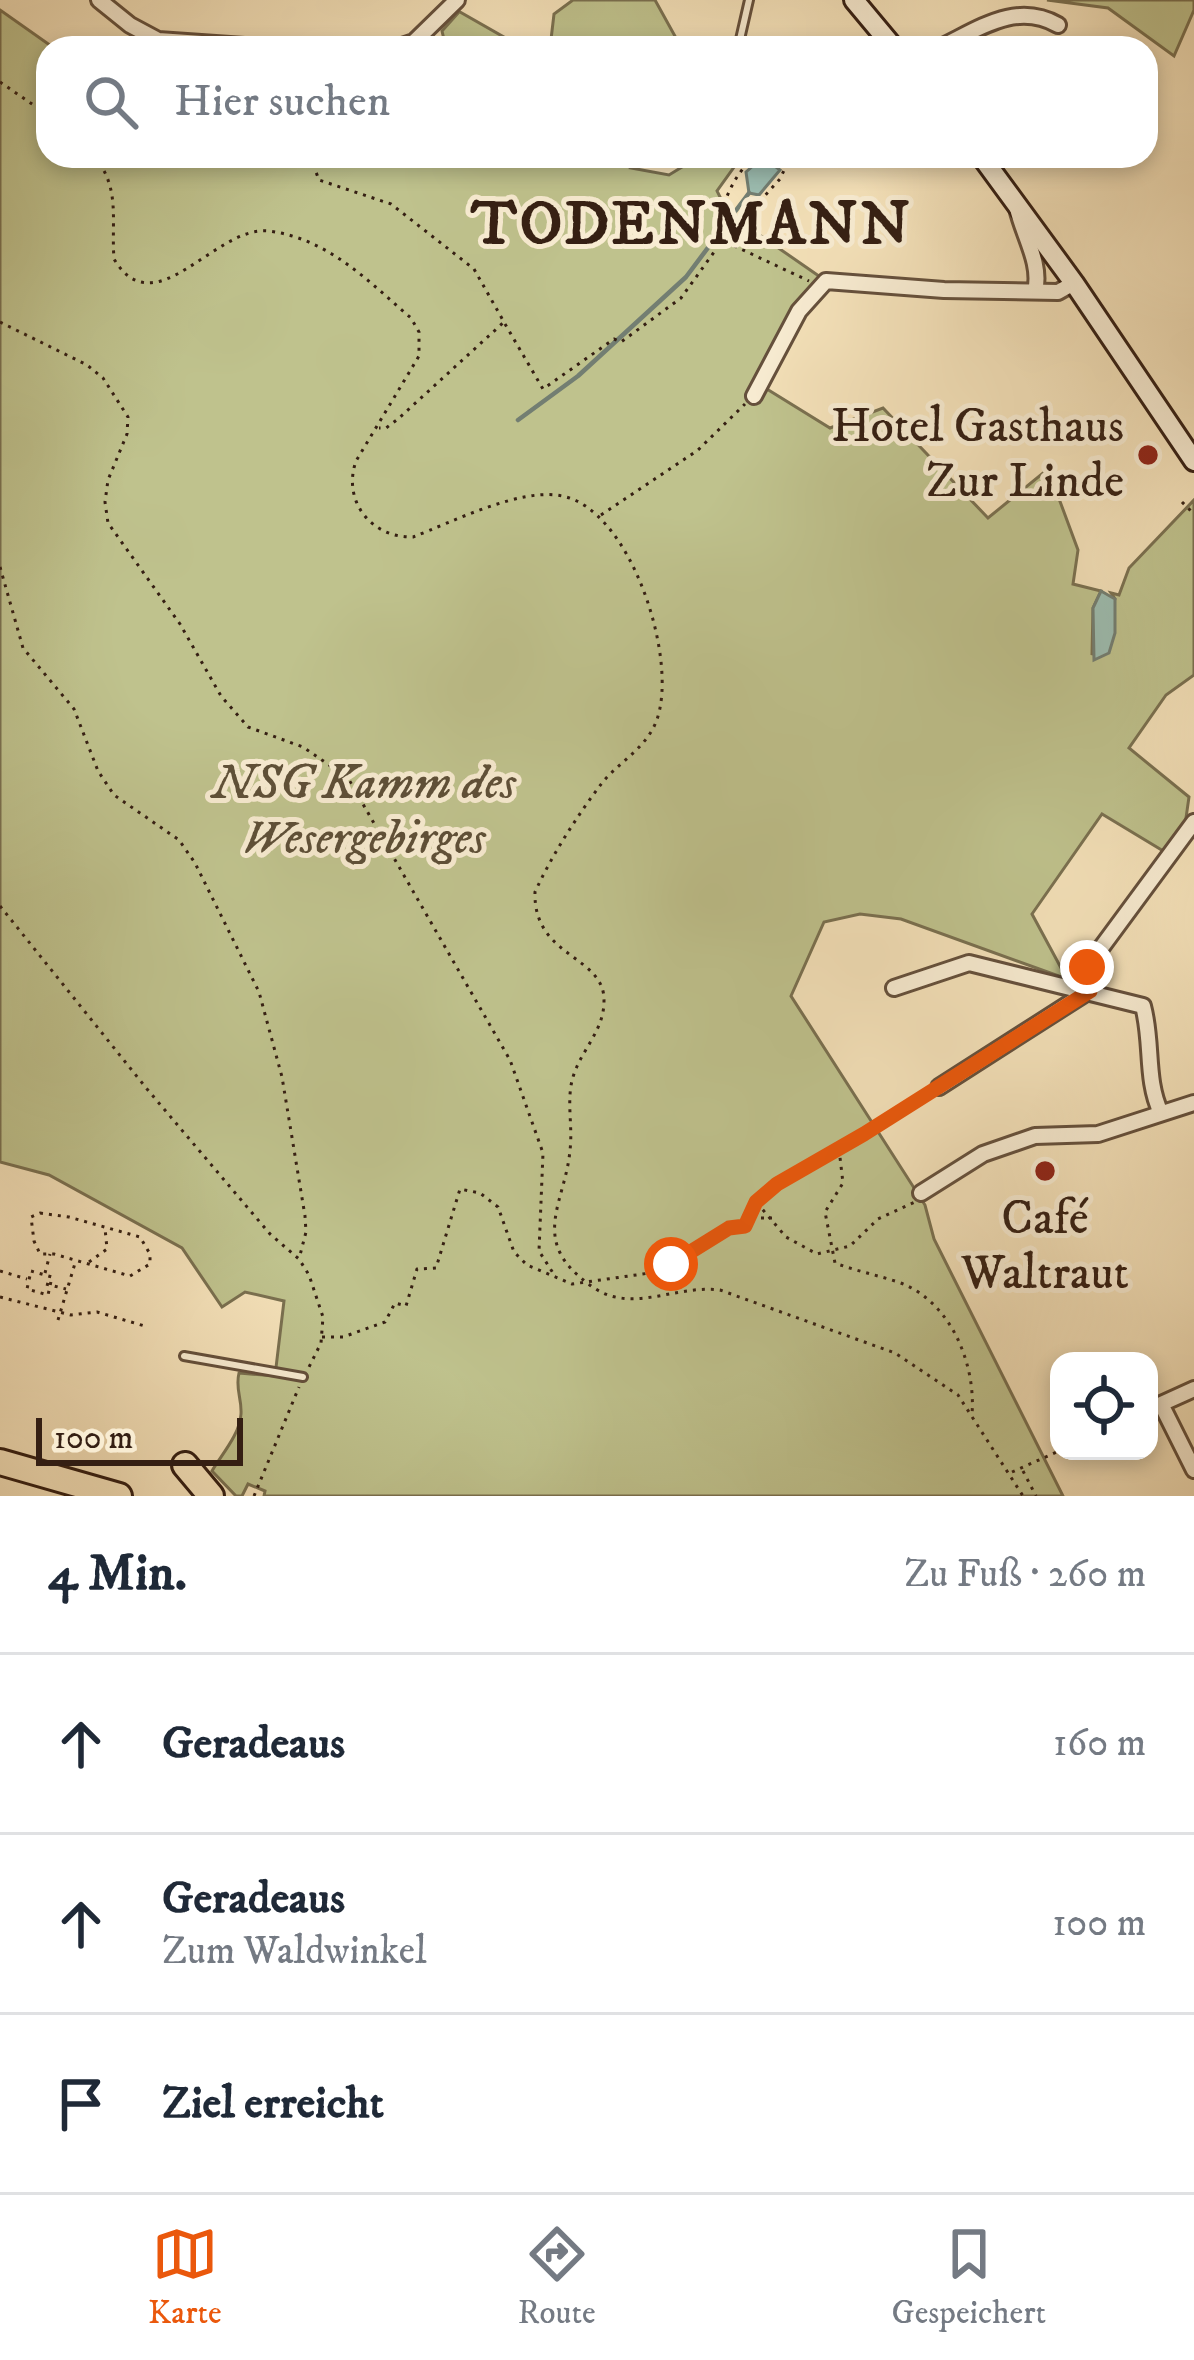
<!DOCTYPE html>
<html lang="de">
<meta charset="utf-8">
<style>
:root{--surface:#fff;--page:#f6f6f7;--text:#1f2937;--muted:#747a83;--line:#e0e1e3;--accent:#ea580c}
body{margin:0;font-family:"IM FELL DW Pica",serif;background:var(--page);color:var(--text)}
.controls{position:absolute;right:36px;bottom:36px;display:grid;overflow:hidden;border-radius:24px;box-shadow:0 6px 18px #0003}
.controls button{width:108px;height:108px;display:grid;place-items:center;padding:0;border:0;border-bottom:3px solid var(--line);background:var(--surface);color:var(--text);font:60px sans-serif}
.scale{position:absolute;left:36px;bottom:30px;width:207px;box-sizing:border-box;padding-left:12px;border:6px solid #351f13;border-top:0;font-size:33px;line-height:42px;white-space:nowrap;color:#351f13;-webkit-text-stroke:9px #f8ecd2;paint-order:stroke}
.stop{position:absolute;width:36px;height:36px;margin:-27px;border:9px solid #ea580c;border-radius:50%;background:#fff}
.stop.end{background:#ea580c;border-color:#fff;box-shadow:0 3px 12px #0008}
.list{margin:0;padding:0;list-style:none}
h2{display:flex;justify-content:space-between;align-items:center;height:156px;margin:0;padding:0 48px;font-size:51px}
h2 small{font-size:39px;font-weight:400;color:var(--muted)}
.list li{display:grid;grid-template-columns:78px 1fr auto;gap:36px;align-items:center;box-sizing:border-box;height:180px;padding:0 48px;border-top:3px solid var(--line)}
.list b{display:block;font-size:45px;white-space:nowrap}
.list p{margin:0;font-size:39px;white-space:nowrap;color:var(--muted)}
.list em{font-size:39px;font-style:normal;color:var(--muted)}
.icon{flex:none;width:66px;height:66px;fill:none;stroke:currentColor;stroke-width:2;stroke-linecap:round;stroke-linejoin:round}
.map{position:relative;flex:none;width:1194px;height:1496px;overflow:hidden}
.search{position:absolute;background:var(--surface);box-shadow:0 6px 18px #0003;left:36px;right:36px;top:36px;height:132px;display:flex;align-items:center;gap:30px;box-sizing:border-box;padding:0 42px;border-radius:36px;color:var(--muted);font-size:45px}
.sheet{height:696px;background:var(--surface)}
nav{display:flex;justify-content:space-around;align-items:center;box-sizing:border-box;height:168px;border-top:3px solid var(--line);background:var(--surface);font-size:33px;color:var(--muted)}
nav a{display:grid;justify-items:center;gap:6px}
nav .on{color:var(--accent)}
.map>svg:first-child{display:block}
.green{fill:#bfc28d;stroke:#7a7050;stroke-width:3}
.water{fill:#9cbdb1;stroke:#737e72;stroke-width:3}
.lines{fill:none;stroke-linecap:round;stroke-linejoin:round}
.stream{stroke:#737e72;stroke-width:4.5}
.lane-casing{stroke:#65503c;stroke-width:12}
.street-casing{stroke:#65503c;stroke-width:20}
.secondary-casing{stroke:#351f13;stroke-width:24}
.highway-casing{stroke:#351f13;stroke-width:30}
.path{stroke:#351f13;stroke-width:3;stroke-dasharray:3 6;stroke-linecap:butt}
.lane{stroke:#f8ecd2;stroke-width:6}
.street{stroke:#f8ecd2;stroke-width:14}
.secondary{stroke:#f8ecd2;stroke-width:18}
.highway{stroke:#f4e1b9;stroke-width:24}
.route{stroke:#ea580c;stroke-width:15}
.poi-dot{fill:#8f2418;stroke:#f8ecd2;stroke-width:4.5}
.labels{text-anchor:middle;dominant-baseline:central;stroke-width:10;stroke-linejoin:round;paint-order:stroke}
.poi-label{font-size:48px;fill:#351f13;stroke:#f8ecd2;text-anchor:end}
.park-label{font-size:48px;font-style:italic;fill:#5e5038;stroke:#f8ecd2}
.district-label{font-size:60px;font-weight:bold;letter-spacing:3px;fill:#351f13;stroke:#f8ecd2}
</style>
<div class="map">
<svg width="1194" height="1496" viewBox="0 0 1194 1496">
<rect width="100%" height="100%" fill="#f4e1b9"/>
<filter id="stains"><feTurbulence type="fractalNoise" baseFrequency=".00167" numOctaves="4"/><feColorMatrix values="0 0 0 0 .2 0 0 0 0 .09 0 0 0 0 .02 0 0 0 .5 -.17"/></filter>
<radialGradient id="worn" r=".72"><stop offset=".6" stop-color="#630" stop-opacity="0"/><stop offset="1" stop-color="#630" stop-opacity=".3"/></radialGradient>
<!-- green -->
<g class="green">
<path d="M 573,0 L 655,0 L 681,47 L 550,48 L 554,14 Z"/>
<path d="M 1047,0 L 1194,0 L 1194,10 L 1174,56 L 1108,8 Z"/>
<path d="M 0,10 L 54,48 L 48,48 L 48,156 L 641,156 L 631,168 L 669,175 L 700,156 L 742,156 L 717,191 L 728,213 L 826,281 L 806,293 L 757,383 L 830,428 L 883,408 L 988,518 L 1048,469 L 1078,550 L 1073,584 L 1101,591 L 1093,608 L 1092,655 L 1115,599 L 1111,593 L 1119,595 L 1129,568 L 1194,500 L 1194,675 L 1166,695 L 1129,748 L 1189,797 L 1185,825 L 1165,852 L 1102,814 L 1032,914 L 1067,979 L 901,919 L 860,914 L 824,922 L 791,996 L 925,1205 L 934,1239 L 1063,1496 L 264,1496 L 265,1491 L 248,1484 L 242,1496 L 236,1496 L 212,1471 C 222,1454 240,1434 241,1414 C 242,1398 235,1389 239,1373 L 275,1376 L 284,1301 L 245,1292 L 222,1307 L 182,1248 L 49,1175 L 0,1162 Z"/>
<path d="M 459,12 L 460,12 L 523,48 L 446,48 L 442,31 Z"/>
</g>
<!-- water -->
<g class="water">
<path d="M 763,157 L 780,170 L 759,195 L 749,193 L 746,172 Z"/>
<path d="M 1101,591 L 1115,599 L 1115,633 L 1109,653 L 1094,660 L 1093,608 Z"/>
</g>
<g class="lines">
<!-- stream -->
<path class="stream" d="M 518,420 L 578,376 L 686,277 L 749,193"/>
<!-- lane casing -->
<g class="lane-casing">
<g id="lane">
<path d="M 738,48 L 749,0"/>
<path d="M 184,1356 L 303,1377"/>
</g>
</g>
<!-- street casing -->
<g class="street-casing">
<g id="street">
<path d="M 99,0 L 130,25 L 158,40 L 274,48"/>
<path d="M 396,48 L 414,42 L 457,0"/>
<path d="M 939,48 C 979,29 1016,1 1058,25"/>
<path d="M 1017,208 C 1023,235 1042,264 1035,291"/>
<path d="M 754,396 L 799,311 L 826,281 L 944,290 L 1058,292 L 1074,283"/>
<path d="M 894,988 L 969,963 L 1143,1006 C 1153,1043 1145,1079 1161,1113"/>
<path d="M 1089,991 L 1087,967 L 1194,822"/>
<path d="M 939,1087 L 1089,991"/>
<path d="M 921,1193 L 983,1154 L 1035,1136 L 1098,1134 L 1194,1103"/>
<path d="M 1194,1389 L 1161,1404 L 1194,1470"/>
</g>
</g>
<!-- secondary casing -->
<g class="secondary-casing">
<g id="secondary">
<path d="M 854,0 L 894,48"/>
<path d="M 981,156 L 1074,283 L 1194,461"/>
</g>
</g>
<!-- highway casing -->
<g class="highway-casing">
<g id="highway">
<path d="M 0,1462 L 119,1496"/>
<path d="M 185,1465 L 211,1496"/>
</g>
</g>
<!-- path -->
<g class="path">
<path d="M 0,82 L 48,115"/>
<path d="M 94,156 C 121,188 111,220 114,259 C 155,328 215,225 269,231 C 329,239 368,281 411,318 L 419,332 L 419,356 L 356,461 C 342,501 371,538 413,537 C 452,522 521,487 562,496 C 631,509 680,662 656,722 C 645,749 619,762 602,783 C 577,816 552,855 535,892 C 533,958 605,955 604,1001 C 604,1031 581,1050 573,1077 C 566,1100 573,1126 570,1150 C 566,1199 532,1237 580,1277 C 589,1285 600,1293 611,1296 C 646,1306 683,1285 720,1290 L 895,1353 L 958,1395 L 1023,1496"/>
<path d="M 310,156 L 319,180 L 391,204 L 474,269 L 504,322 L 398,419 L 386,428 L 379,428"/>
<path d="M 726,242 L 809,281"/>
<path d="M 716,246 L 712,238 C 723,208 730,176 756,156"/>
<path d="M 0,322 L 87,365 L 103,378 L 128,417 L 127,434 L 108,480 L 105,502 L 108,523 L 180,624 L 221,696 L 248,727 L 303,747 L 348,778 L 510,1060 L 543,1153 L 539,1251 L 553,1273"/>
<path d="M 505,324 L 543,389 L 614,339 L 621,342 L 681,298 L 717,248 L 780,179 L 786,166 L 785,156"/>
<path d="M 1182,502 L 1194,514"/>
<path d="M 601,515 L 698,450 L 745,404"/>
<path d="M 0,567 L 23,648 L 74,709 L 98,771 L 114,795 L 179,840 L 195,863 L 259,992 L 282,1077 L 305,1216 L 306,1232 L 299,1259"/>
<path d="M 0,906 L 147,1089 L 270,1234 L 299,1259 L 309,1275 L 323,1317 L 321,1343 L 309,1367"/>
<path d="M 839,1149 L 843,1183 L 825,1212 L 835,1263 C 856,1271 877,1275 898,1282 C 950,1300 976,1363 972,1414"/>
<path d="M 757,1203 L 786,1237 L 817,1254 L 850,1246 L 878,1219 L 915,1202"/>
<path d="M 40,1213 L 69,1217 L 140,1237 L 150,1254 L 150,1264 L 130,1276 L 54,1254 L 40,1254 L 34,1241 L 31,1217 Z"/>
<path d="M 752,1218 L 772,1218"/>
<path d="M 89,1262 L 107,1249 L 105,1228"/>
<path d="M 0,1271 L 27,1279"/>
<path d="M 31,1271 L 52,1277 L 48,1295 L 27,1289 Z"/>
<path d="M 45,1273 L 50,1254"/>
<path d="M 46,1284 L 66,1289"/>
<path d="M 0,1297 L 71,1315 L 97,1312 L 148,1327"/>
<path d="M 58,1320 L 76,1260"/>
<path d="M 322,1337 L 343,1337 L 385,1322 L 395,1303 L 406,1306 L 417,1269 L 436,1268 L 460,1189 L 480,1193 L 498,1207 L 514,1252 L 527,1265 L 572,1284 L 657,1272 L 729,1228 L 745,1225 L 756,1202 L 777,1184 L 927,1094"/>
<path d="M 1023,1471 L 1036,1496"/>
<path d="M 1012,1472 L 1059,1451"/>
<path d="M 254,1496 L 299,1387"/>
</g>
<!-- lane -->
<use href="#lane" class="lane"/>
<!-- street -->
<use href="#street" class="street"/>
<!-- secondary -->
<use href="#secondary" class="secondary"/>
<!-- highway -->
<use href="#highway" class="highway"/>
</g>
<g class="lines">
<!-- route -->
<path class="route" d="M 671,1264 L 729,1228 L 745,1226 L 756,1202 L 777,1184 L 864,1134 L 1090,991 L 1087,967"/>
</g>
<!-- markers -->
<g class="poi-dot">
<circle cx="1148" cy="455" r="12"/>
<circle cx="1045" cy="1171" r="12"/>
</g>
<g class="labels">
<!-- poi labels -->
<g class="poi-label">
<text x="1124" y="427">Hotel Gasthaus<tspan x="1124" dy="55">Zur Linde</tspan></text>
<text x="1045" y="1219" text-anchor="middle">Café<tspan x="1045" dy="55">Waltraut</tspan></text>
</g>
<!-- park labels -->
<g class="park-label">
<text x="364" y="784">NSG Kamm des<tspan x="364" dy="55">Wesergebirges</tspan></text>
</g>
<!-- district labels -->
<g class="district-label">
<text x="692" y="225">TODENMANN</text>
</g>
</g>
<rect width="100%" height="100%" filter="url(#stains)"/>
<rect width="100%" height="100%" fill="url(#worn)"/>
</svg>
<div class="controls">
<button><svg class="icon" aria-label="locate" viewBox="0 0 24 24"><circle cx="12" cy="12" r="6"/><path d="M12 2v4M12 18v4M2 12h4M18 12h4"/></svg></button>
</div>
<div class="scale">100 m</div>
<div class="stop" style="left:671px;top:1264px"></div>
<div class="stop end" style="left:1087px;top:967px"></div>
<div class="search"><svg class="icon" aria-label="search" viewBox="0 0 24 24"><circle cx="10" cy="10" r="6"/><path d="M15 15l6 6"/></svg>Hier suchen</div>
</div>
<section class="sheet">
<h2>4 Min.<small>Zu Fuß · 260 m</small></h2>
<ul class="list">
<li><svg class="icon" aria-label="ahead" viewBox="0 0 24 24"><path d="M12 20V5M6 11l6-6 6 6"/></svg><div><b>Geradeaus</b></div><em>160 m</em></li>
<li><svg class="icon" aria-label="ahead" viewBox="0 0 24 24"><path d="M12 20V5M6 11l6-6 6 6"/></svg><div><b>Geradeaus</b><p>Zum Waldwinkel</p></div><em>100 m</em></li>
<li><svg class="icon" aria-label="arrive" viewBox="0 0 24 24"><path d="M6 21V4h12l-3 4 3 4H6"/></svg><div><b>Ziel erreicht</b></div></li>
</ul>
</section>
<nav>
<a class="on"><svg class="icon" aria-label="map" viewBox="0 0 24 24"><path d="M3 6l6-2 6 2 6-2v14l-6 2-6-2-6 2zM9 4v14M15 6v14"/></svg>Karte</a>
<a><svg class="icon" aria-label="directions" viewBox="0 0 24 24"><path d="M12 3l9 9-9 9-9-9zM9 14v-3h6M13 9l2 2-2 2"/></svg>Route</a>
<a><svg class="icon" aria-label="saved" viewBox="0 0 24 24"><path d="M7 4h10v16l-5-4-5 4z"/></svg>Gespeichert</a>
</nav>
